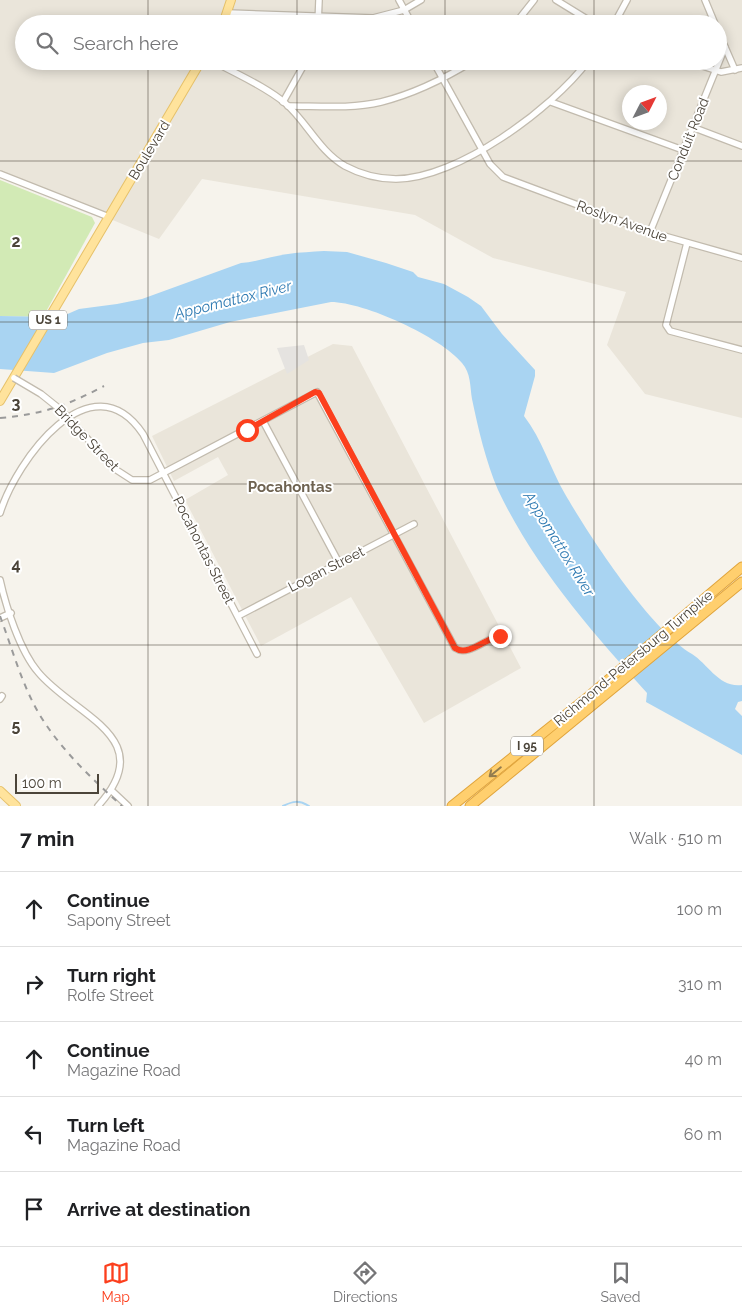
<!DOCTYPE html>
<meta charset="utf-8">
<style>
:root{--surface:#fff;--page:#f2f2f2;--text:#202124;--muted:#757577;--line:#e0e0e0;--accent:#fc3f1d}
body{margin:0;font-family:Raleway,sans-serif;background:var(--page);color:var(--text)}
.compass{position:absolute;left:622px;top:85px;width:45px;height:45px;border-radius:50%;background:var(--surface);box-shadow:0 2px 12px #0003;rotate:48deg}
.scale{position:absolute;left:15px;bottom:12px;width:84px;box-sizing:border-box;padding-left:5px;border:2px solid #4b4439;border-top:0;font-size:14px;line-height:18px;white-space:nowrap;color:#4b4439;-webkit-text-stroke:4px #fff;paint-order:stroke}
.stop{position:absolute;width:15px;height:15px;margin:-11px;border:4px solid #fc3f1d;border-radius:50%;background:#fff}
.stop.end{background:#fc3f1d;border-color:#fff;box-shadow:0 1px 5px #0008}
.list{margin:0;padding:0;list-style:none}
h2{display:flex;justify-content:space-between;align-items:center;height:65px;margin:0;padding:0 20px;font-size:21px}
h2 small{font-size:16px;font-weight:400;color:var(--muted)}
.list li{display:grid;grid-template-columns:32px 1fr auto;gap:15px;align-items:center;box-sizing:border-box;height:75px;padding:0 20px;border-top:1px solid var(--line)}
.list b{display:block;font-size:19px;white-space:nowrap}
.list p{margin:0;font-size:16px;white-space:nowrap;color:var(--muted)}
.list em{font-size:16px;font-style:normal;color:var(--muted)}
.icon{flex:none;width:28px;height:28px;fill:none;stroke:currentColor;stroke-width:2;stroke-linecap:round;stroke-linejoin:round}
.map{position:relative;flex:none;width:742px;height:806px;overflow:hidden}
.search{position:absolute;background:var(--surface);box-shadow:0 2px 12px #0003;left:15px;right:15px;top:15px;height:55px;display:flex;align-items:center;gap:12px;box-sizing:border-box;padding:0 18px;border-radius:28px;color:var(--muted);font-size:19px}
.sheet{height:440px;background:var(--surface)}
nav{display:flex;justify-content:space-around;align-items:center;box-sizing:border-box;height:70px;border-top:1px solid var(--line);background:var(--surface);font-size:14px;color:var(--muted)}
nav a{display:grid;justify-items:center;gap:2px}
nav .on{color:var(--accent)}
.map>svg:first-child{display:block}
.residential{fill:#eae5da;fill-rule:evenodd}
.green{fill:#d2eab5}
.parking{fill:#e5e3e0}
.water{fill:#a9d4f2}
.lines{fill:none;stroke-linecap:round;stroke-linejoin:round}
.stream{stroke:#a9d4f2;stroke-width:2}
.minor-casing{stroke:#c2bbae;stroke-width:8}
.major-casing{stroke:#e6c16a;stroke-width:10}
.highway-casing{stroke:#e0a43c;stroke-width:11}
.minor{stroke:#fff;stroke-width:5.5}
.major{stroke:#ffe39c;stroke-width:8}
.highway{stroke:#ffcf6e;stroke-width:9}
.rail{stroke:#9a9a9a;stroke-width:2;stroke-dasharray:6 6;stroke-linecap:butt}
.minor-bridge-casing{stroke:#c2bbae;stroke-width:8;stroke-linecap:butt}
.minor-bridge{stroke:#fff;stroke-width:5.5}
.oneway{stroke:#937c4e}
.route{stroke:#fc3f1d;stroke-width:6}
.grid{fill:none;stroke:#4b4439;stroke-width:1;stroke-opacity:0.55}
.labels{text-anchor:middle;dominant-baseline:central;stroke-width:4;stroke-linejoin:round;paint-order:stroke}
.shield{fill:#fff;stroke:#817c74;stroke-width:1}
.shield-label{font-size:12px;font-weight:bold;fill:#4b4439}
.street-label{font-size:14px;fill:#4b4439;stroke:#fff}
.water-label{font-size:15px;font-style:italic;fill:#2e7ab2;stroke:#fff}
.neighbourhood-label{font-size:15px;font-weight:bold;fill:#6e6250;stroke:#fff}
.grid-label{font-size:16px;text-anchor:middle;font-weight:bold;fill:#4b4439;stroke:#fff;stroke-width:4;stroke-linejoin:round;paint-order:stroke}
</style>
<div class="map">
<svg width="742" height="806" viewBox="0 0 742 806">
<rect width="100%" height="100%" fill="#f6f3ec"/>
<!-- residential -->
<g class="residential">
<path d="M 0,0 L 742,0 L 742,418 L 645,394 L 607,345 L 626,292 L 493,258 L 415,215 L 202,179 L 159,239 L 0,174 ZM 24,24 L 718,24 L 718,61 L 24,61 ZM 630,92 L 660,92 L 660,122 L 630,122 Z"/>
<path d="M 333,344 L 352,346 L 521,668 L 424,723 L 351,597 L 261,646 L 185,500 L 228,475 L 218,457 L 174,481 L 152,436 Z"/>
</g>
<!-- green -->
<path class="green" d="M 0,180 L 92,217 L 95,223 L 43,317 L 0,316 Z"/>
<!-- parking -->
<path class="parking" d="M 304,345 L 309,360 L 287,374 L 277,348 Z"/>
<!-- water -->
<path class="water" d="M 324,251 L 347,252 L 386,263 L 413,272 L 418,277 L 444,284 L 468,297 L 481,306 L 502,334 L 535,370 L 535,376 L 524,416 C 542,439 550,468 565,494 C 590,537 650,629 692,654 C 708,664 719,688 742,685 L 742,701 L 738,702 L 735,709 L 742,716 L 742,755 L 646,702 L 647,693 C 591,631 534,566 498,490 C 486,462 478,428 472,399 C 470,387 471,373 462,363 C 441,337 364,302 331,302 L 230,322 L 169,340 L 143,343 L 107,353 L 54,373 L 0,369 L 0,316 L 54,317 L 63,316 L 79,309 L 117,304 L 142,299 L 241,263 C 256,262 272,256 288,254 C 300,252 312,252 324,251 Z"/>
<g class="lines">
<!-- stream -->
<path class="stream" d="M 283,806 C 293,801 299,800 309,806"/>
<!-- minor casing -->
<g class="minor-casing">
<g id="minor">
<path d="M 399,0 L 412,24"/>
<path d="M 556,0 L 595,24"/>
<path d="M 705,0 L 715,24"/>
<path d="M 228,13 L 373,18 L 404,10 L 421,0"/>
<path d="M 318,24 L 319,0"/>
<path d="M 515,24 L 534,0"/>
<path d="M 614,24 L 627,0"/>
<path d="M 725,47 L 735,70"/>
<path d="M 213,61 C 236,74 265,86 285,103 C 307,122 319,151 345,166 C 360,174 379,179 396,179 C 457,179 552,109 588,61"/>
<path d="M 433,61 L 490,164 L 503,177 L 650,232 L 742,258"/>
<path d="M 687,61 L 721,72 L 742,68"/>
<path d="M 283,102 L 306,61"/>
<path d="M 551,102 L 683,150"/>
<path d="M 288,106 C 318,106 351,109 381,102 C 413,94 444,79 473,61"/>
<path d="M 692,127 L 742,146"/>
<path d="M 0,174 L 109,217"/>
<path d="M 650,232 L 725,47 L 718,31"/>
<path d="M 687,243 L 666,325 L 670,331 L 742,350"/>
<path d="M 263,421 L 339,563"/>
<path d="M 115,469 L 132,480 L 150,480 L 317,392 L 455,648 C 468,657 486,638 500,636"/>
<path d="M 0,513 C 16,461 91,357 143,434 L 257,654"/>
<path d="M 0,580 C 6,607 20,651 38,672 C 74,716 161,737 98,806"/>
<path d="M 238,616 L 414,524"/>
<path d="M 0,618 L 11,613"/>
<path d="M 0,699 L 2,696"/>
<path d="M 112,791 L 128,806"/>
</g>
</g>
<!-- major casing -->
<g class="major-casing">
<g id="major">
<path d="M 223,24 L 231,0"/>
<path d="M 0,401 L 201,61"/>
<path d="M 0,791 L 16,806"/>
</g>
</g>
<!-- highway casing -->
<g class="highway-casing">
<g id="highway">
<path d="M 452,806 L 588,697 L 742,567"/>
<path d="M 470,806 L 742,582"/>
</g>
</g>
<!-- minor -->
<use href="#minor" class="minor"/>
<!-- major -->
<use href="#major" class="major"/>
<!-- highway -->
<use href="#highway" class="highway"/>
<!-- rail -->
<g class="rail">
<path d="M 0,418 C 43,414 66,406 104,386"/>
<path d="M 0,616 C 12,648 21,682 38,712 C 59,748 92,779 122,806"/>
</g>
<!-- minor-bridge casing -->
<g class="minor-bridge-casing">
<path id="minor-bridge" d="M 14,378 L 41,394 L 61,410 L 115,469"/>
</g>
<!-- minor-bridge -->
<use href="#minor-bridge" class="minor-bridge"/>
</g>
<!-- one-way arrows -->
<defs><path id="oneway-shaft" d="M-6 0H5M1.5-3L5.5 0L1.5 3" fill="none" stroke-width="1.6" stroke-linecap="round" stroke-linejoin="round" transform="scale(1.25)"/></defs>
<use class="oneway" href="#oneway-shaft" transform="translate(495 772) rotate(141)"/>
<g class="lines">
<!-- route -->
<path class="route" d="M 247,430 L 315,392 L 319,393 L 455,648 C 468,657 486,638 500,636"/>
</g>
<!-- grid -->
<path class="grid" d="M 148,0 L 148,24M 297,0 L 297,24M 445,0 L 445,24M 594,0 L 594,24M 148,61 L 148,806M 297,61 L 297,806M 445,61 L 445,806M 594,61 L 594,806M 0,161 L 742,161M 0,322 L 742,322M 0,484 L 742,484M 0,645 L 742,645"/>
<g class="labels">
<!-- shield labels -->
<g class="shield">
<rect x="29" y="310.5" width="38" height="19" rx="4"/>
<rect x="511" y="736.5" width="32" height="19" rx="4"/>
</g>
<g class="shield-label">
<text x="48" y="320">US 1</text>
<text x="527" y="746">I 95</text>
</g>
<!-- street labels -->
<g class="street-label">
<text transform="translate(688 139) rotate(-68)">Conduit Road</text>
<text transform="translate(149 150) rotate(-59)">Boulevard</text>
<text transform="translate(622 221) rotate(20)">Roslyn Avenue</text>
<text transform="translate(87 438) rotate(46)">Bridge Street</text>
<text transform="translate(204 550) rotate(63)">Pocahontas Street</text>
<text transform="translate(326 569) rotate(-27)">Logan Street</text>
<text transform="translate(633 658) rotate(-40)">Richmond-Petersburg Turnpike</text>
</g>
<!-- water labels -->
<g class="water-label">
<text transform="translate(233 300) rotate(-14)">Appomattox River</text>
<text transform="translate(559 544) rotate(58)">Appomattox River</text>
</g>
<!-- neighbourhood labels -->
<g class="neighbourhood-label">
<text x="290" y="487">Pocahontas</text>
</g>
</g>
<g class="grid-label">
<text x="16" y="247">2</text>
<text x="16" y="409">3</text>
<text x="16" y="570">4</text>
<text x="16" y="731">5</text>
</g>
</svg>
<svg class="compass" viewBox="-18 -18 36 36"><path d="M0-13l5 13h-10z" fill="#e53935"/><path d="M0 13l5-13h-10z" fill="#757577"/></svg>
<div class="scale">100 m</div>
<div class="stop" style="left:247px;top:430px"></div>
<div class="stop end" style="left:500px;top:636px"></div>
<div class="search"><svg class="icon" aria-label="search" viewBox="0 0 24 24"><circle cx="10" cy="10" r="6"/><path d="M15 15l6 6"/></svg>Search here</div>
</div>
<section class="sheet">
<h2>7 min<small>Walk · 510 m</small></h2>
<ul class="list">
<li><svg class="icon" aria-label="ahead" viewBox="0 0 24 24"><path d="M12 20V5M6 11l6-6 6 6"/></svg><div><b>Continue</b><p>Sapony Street</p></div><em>100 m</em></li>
<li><svg class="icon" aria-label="right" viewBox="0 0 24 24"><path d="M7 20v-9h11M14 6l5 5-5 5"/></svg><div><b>Turn right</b><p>Rolfe Street</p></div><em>310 m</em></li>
<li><svg class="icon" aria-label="ahead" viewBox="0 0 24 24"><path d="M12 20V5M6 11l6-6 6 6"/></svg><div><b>Continue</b><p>Magazine Road</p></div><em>40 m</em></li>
<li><svg class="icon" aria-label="left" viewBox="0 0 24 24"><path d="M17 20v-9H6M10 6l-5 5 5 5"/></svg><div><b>Turn left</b><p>Magazine Road</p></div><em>60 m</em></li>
<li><svg class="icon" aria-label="arrive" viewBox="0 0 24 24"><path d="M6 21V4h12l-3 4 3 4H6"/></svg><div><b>Arrive at destination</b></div></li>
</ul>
</section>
<nav>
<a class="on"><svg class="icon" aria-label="map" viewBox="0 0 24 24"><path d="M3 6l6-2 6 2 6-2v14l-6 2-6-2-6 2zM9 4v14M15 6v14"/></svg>Map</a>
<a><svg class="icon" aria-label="directions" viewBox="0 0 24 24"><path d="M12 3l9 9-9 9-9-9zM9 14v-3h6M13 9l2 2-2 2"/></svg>Directions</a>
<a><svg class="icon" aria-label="saved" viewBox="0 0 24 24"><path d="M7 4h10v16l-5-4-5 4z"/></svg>Saved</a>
</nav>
